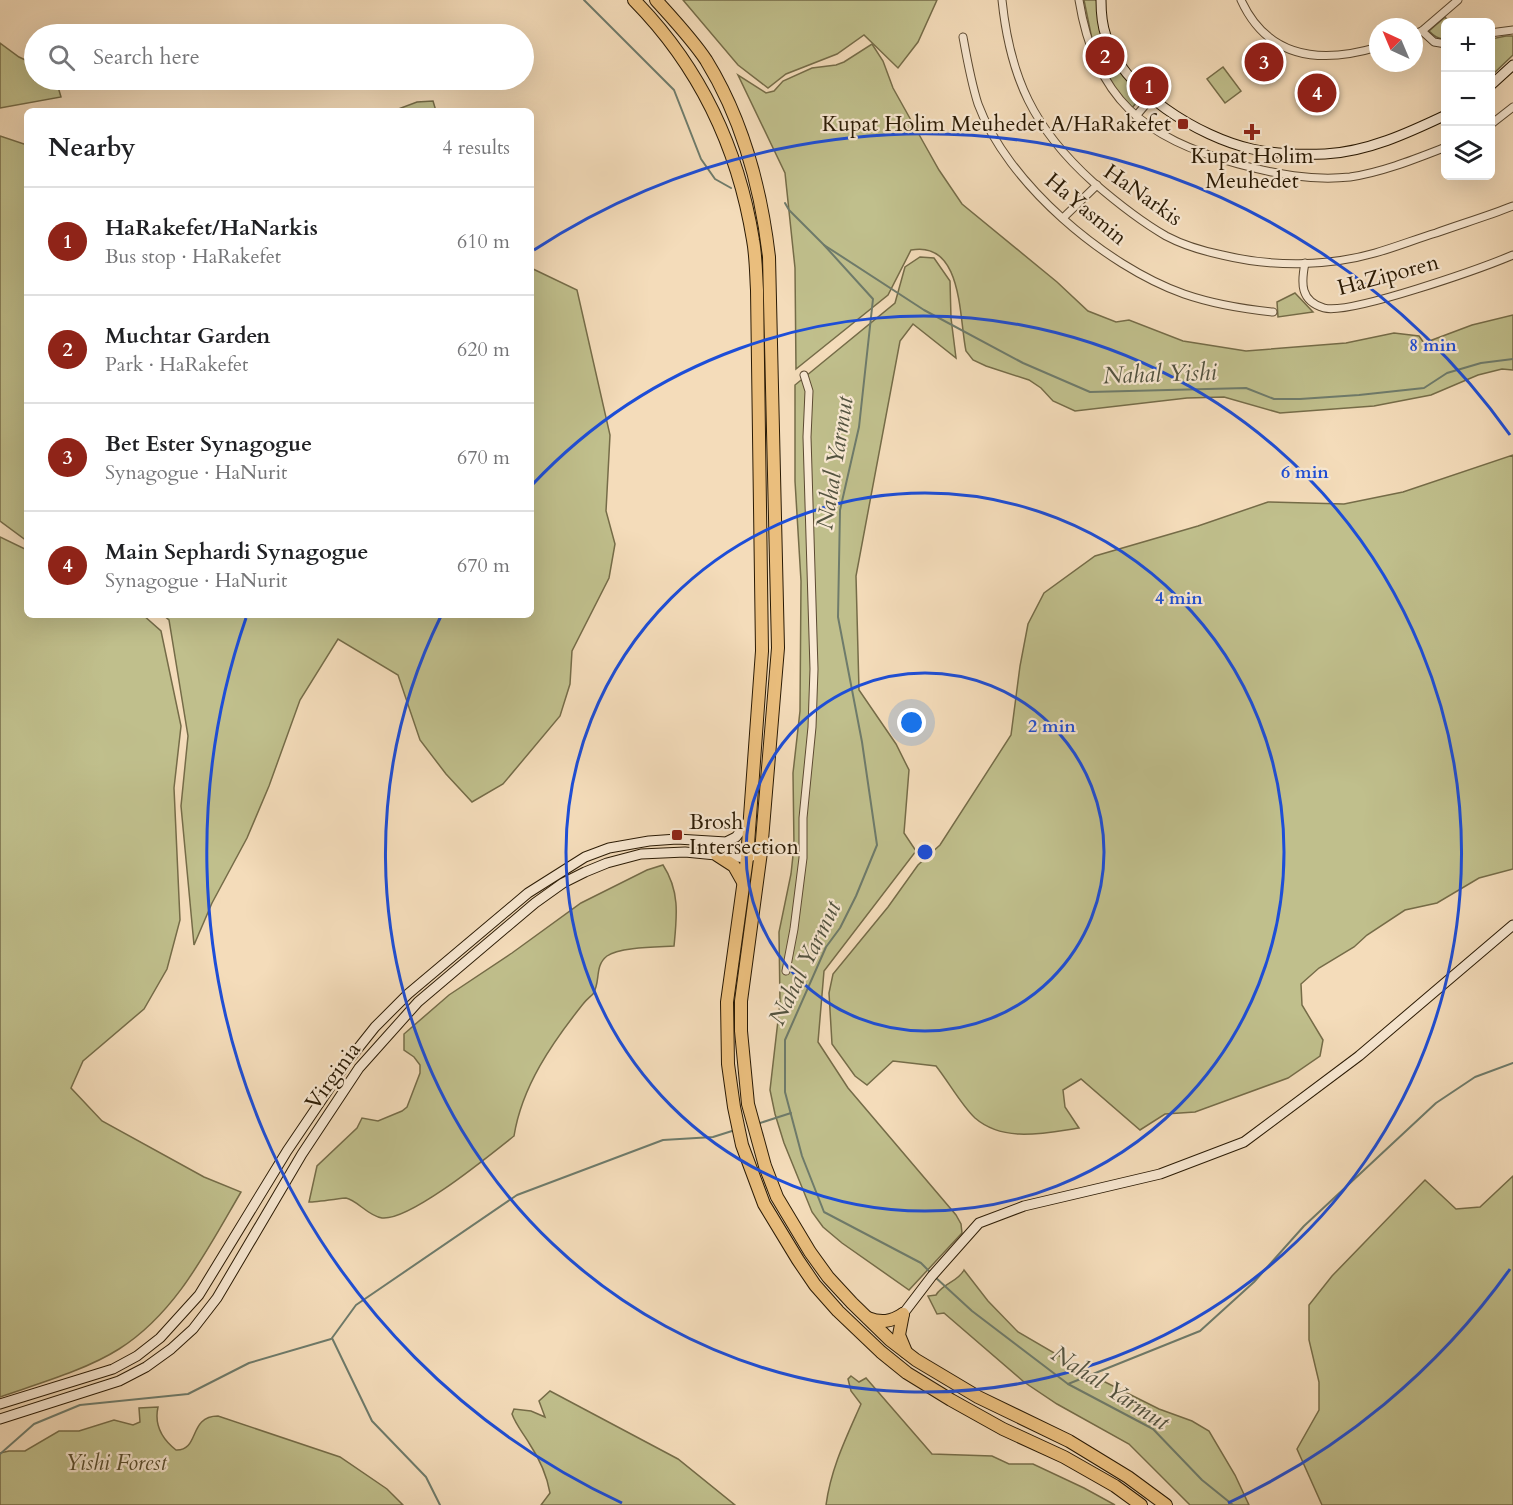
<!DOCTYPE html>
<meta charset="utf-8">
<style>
:root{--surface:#fff;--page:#f6f6f6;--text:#202124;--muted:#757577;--line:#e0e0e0;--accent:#8f2418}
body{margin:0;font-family:Cardo,serif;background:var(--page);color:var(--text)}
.controls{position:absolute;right:18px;top:18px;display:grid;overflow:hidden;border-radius:9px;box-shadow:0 6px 24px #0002}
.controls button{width:54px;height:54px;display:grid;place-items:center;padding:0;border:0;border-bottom:2px solid var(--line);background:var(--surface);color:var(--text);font:30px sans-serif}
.compass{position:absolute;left:1369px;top:18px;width:54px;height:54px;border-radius:50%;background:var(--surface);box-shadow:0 6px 24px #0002;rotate:316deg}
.you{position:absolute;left:912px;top:723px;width:21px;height:21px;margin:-15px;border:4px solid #fff;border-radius:50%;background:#1a73e8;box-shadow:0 0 0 9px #1a73e833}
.badge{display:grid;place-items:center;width:39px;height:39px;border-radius:50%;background:var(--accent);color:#fff;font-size:20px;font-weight:700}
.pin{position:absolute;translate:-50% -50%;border:3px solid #fff;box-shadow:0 2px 6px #0006}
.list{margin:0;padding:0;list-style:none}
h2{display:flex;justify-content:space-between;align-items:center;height:78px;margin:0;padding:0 24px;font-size:26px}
h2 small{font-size:20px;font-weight:400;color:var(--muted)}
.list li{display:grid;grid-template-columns:39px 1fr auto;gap:18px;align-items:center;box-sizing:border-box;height:108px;padding:0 24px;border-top:2px solid var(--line)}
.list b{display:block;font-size:22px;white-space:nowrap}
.list p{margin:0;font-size:20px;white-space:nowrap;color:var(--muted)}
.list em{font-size:20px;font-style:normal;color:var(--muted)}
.icon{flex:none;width:33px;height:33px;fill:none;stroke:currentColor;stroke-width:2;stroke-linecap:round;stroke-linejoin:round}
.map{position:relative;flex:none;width:1513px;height:1505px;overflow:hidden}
.search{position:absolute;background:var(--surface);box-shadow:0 6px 24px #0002;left:24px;top:24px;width:510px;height:66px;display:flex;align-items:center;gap:15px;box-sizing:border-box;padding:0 21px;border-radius:33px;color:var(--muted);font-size:22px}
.panel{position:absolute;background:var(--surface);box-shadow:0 6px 24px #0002;left:24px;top:108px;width:510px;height:510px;border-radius:9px}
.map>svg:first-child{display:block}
.green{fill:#c0bf8c;stroke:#756c48;stroke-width:1.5}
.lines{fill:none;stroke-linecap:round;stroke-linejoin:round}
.stream{stroke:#6e7b6b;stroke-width:2}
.street-casing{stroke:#5c4a32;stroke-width:9}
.secondary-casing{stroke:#2a1a04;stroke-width:11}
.highway-casing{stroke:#2a1a04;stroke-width:14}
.street{stroke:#f8e8d2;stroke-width:7}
.secondary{stroke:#f8e8d2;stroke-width:9}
.highway{stroke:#eabe7d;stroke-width:12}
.ring{fill:none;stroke:#1d4ed8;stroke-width:3}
.poi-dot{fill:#8f2418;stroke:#f8e8d2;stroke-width:2}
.labels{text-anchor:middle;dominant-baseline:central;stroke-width:4.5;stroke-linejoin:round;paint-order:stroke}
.poi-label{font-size:22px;fill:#2a1a04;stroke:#f8e8d2;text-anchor:end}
.street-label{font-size:22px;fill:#2a1a04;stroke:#f8e8d2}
.park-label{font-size:22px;font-style:italic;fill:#574c2d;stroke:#f8e8d2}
.water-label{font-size:24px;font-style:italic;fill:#525340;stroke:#f8e8d2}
.centre{fill:#1d4ed8;stroke:#f8e8d2;stroke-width:3}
.ring-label{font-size:18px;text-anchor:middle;font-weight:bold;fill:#1d4ed8;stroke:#f8e8d2;stroke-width:4.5;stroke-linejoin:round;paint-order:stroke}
</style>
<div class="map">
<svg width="1513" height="1505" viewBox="0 0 1513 1505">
<rect width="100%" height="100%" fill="#f4dcba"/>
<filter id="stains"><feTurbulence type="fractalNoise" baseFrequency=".00333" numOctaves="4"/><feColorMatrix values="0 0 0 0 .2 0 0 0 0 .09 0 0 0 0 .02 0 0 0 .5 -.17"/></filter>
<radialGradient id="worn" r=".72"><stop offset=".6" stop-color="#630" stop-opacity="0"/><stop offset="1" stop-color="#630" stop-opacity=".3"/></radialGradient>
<!-- green -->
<g class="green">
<path d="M 683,0 L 937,0 L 918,42 L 898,68 L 864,35 L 837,54 L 786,74 L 768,88 L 738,65 Z"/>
<path d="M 1084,0 L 1098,0 C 1106,39 1109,69 1143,95 L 1131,109 L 1111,84 L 1093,44 Z"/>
<path d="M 1445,17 L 1449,22 L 1446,22 L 1445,39 C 1438,39 1434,36 1429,31 Z"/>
<path d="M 1506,36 L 1513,36 L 1513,55 L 1491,76 L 1491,39 Z"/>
<path d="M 0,43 L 19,57 L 34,64 L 34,80 L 56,80 L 61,97 L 0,108 Z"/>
<path d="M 872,44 L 883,61 L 893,88 L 926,147 L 939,170 L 962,204 L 1057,282 L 1088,311 L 1116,322 L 1129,320 L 1183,341 L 1246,351 L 1346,343 L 1394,333 L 1419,336 L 1424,343 L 1472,325 L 1513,315 L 1513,370 L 1502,369 L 1478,375 L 1431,395 L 1374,406 L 1280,413 L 1224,397 L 1187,398 L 1075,411 L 1053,401 L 1041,388 L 1029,380 L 986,366 L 973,360 L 966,351 C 959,318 963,240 911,250 L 888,295 L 796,369 L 795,268 L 785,173 L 738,75 L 766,93 L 774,91 L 783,81 L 812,68 L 836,65 L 844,62 Z"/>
<path d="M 1223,67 L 1241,91 L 1225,103 L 1207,79 Z"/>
<path d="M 433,101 L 436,111 L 393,111 L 417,102 Z"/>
<path d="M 0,136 L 27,145 L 27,541 L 0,521 Z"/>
<path d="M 920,257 L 934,258 L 950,281 L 951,318 L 956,358 L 913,324 L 900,341 L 856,576 L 859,690 L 896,744 L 909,770 L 904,833 L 916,851 L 824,971 L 818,1042 L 848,1088 L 956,1215 L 961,1224 L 962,1233 L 909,1290 L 842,1243 L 823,1227 L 812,1212 L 784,1143 L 775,1114 L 770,1090 L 780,1003 L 779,932 L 791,874 L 794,846 L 793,773 L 800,711 L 801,581 L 795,481 L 795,385 L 895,303 L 905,267 Z"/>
<path d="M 531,268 L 577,290 L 610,435 L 606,511 L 615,544 L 609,578 L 572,651 L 570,684 L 560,716 L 503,784 L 472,802 L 446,774 L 420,740 L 398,675 L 338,639 L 300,700 L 269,786 L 247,838 L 212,903 L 194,945 L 181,806 L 188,736 L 169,620 L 163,615 L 531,615 Z"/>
<path d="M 1295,293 L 1313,312 L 1278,317 L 1277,302 Z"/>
<path d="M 1513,455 L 1513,869 L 1479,878 L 1437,903 L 1405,910 L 1367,935 L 1354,947 L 1319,968 L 1301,984 L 1302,1005 L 1323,1040 L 1320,1056 L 1288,1078 L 1195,1112 L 1165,1114 L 1140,1130 L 1081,1079 L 1063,1090 L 1065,1107 L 1079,1128 C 1045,1133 1004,1143 975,1118 C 962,1106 948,1081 936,1066 L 893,1061 L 867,1085 L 855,1076 L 832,1044 L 829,993 L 833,974 L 888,907 L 918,865 L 940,845 L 1011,735 L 1020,666 L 1028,624 L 1044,593 L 1095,556 L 1198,526 L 1268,502 L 1344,504 L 1403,492 Z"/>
<path d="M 0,537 L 27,550 L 27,615 L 143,615 L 161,631 L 181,726 L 174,788 L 180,920 L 167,969 L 144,1009 L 83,1061 L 71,1088 L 102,1121 L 204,1177 L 241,1192 C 207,1250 176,1313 119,1349 C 86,1370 37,1384 0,1397 Z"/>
<path d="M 663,865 C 680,891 677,916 674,946 C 658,947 619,947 607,956 C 594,966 601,982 593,994 C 590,997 586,1000 583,1004 C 552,1043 522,1086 514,1136 C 490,1155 410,1221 382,1218 C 368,1216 357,1200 346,1198 C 343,1198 316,1202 309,1202 L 317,1166 L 357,1128 L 362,1118 L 378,1121 L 402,1111 L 407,1107 L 420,1073 L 420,1065 L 414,1057 L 404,1050 L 404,1034 L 449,995 L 512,953 L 581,903 L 647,870 Z"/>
<path d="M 1513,1176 L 1513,1505 L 1322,1505 L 1297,1449 L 1319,1410 L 1319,1382 L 1309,1340 L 1309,1305 L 1332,1276 L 1425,1180 L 1456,1209 L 1480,1207 Z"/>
<path d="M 964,1270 L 988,1301 L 1018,1332 L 1097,1378 L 1159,1409 L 1192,1421 L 1209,1431 L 1235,1475 L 1249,1505 L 1190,1505 L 1129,1444 L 1057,1404 L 1024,1382 L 944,1313 L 937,1314 L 928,1296 L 936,1295 C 943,1283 958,1282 964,1270 Z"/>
<path d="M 851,1376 L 859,1382 L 866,1378 L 932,1454 L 992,1456 L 1009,1464 L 1033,1464 L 1084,1488 L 1115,1505 L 826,1505 C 831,1468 846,1438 861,1404 L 851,1391 L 848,1379 Z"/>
<path d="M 550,1391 L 678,1459 L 735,1505 L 541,1505 L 550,1493 C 547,1476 539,1458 529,1443 C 523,1433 516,1425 512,1414 L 514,1409 L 531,1411 L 545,1417 L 539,1401 Z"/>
<path d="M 158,1407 C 154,1425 162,1439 176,1450 C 200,1451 188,1416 218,1416 L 340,1457 L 387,1489 L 403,1505 L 0,1505 L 0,1453 L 9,1451 L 25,1451 L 59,1431 L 79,1431 L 114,1420 L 133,1425 L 140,1422 L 139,1408 Z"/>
</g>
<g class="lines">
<!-- stream -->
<g class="stream">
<path d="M 584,0 L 674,90 L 701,159 L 715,179 L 731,188"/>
<path d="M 785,203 L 789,210 L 824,245 L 924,310 L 1023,363 L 1090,392 L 1246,388 L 1274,399 L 1300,399 L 1359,395 L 1424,388 L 1447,373 L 1481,363 L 1513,359"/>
<path d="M 824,245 L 873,299 L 859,427 L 840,510 L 838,617 L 862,742 L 877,845 L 856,896 L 840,928 L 826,947 L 785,1040 L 785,1092 L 802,1156 L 824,1212 L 921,1263 L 931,1273"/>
<path d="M 760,1123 L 791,1113"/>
<path d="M 935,1277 L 972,1311 L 1068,1384 L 1153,1429 L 1202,1480 L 1233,1505"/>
<path d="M 1068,1384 L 1200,1331 L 1254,1282 L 1304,1226 L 1436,1103 L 1475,1077 L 1513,1063"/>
<path d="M 0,1454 L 34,1424 L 80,1405 L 188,1394 L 249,1363 L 331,1339"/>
<path d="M 440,1505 L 426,1477 L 372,1421 L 332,1338 L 356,1305 L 517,1195 L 663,1140 L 713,1137 L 732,1131"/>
</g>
<!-- street casing -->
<g class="street-casing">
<g id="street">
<path d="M 1002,0 C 1010,78 1034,129 1093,182 C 1115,201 1140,221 1166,236 C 1183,245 1203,251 1222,255 C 1272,267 1326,267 1375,253 C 1396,247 1416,239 1436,233 C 1461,224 1488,216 1513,206"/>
<path d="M 1079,0 C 1095,99 1144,138 1238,164 C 1275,174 1312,181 1350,177 C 1383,172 1415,159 1446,147"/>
<path d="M 1241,0 C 1268,59 1321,64 1378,47"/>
<path d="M 1422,31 L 1434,42 L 1446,44"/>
<path d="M 1490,33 L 1513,30"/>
<path d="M 1414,34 L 1422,31 L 1458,0"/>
<path d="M 963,37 C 967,59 971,82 978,104 C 1007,183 1105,266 1184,294 C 1213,304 1243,309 1273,312"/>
<path d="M 1136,116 L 1152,97"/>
<path d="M 1490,125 L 1513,107"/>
<path d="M 1063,218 L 1097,185"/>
<path d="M 1305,263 C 1301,283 1300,301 1324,308 C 1350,315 1482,268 1513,255"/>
<path d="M 786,971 L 794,929 L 803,858 L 803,818 L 812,727 L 814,669 L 807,437 L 809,391 L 804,375"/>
</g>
</g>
<!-- secondary casing -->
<g class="secondary-casing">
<g id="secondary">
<path d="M 1101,0 C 1101,12 1102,25 1106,36 C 1123,91 1199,137 1252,149 C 1275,154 1301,155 1325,154 C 1367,152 1408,133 1446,115"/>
<path d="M 1490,86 L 1513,65"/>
<path d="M 903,1314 L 932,1276 L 979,1223 L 1024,1206 L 1160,1174 L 1244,1142 L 1359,1056 L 1513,925"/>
<path d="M 0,1404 L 113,1369 L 137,1356 L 160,1338 L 199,1295 L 287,1151 L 348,1061 L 375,1027 L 408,994 L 528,893 L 585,857 L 609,848 L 649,841 L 677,839 L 726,842 L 736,837 L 749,820"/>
<path d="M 0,1419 L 119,1381 L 146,1367 L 171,1349 L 193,1329 L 217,1298 L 302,1154 L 359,1068 L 418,1002 L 535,903 L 563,883 L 585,872 L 607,863 L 641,854 L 685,852 L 747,858 L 761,852"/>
</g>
</g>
<!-- highway casing -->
<g class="highway-casing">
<g id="highway">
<path d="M 634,0 C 700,67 738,147 753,240 C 756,256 756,274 757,290 L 762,651 L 747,858 L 727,1002 L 728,1064 L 734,1107 L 742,1145 L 764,1204 L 798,1260 L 815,1285 L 838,1311 L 881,1352 L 907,1373 L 951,1400 L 1003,1429 L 1064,1457 L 1115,1486 L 1141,1505"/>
<path d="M 656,0 C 673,19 692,39 706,60 C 743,120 761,188 769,257 L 778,648 L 761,852 L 741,1001 L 741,1031 L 748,1104 L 765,1166 L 777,1197 L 810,1252 L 828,1277 L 852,1303 L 890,1340 L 916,1360 L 978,1397 L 1069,1441 L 1128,1477 L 1166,1505"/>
<path d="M 717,855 L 734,866 L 743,882"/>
<path d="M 903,1314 L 899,1335 L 906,1352"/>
<path d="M 868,1318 C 881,1323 891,1322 903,1314"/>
</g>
</g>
<!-- street -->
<use href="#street" class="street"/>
<!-- secondary -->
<use href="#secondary" class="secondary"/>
<!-- highway -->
<use href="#highway" class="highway"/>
</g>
<!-- distance rings -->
<g class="ring">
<circle cx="925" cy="852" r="179"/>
<circle cx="925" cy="852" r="359"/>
<path d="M532 485A538 538 0 1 1 441 616"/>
<path d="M1510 1269A718 718 0 0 1 1228 1503M622 1503A718 718 0 0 1 246 618M534 250A718 718 0 0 1 1510 435"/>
</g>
<!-- markers -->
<g class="poi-dot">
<rect x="1177" y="118" width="12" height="12" rx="3"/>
<path d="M1249 123h6v6h6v6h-6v6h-6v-6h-6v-6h6z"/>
<rect x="671" y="829" width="12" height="12" rx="3"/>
</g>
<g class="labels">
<!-- poi labels -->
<g class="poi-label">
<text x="1171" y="124">Kupat Holim Meuhedet A/HaRakefet</text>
<text x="1252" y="156" text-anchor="middle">Kupat Holim<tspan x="1252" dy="25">Meuhedet</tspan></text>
<text x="689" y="822" text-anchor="start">Brosh<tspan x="689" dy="25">Intersection</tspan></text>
</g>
<!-- street labels -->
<g class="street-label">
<text transform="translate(1143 195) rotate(35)">HaNarkis</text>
<text transform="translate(1086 209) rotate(40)">HaYasmin</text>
<text transform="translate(1388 275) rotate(-15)">HaZiporen</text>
<text transform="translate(333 1076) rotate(-54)">Virginia</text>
</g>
<!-- park labels -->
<g class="park-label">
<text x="116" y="1463">Yishi Forest</text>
</g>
<!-- water labels -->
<g class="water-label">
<text transform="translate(1160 374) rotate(-2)">Nahal Yishi</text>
<text transform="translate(835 463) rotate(-81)">Nahal Yarmut</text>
<text transform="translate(805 963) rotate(-64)">Nahal Yarmut</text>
<text transform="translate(1110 1388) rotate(33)">Nahal Yarmut</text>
</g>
</g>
<circle cx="925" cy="852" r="9" class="centre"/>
<g class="ring-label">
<text x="1433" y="351">8 min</text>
<text x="1305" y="478">6 min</text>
<text x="1179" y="604">4 min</text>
<text x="1052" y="732">2 min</text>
</g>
<rect width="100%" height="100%" filter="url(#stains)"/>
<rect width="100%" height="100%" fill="url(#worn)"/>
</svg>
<div class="controls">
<button>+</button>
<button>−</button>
<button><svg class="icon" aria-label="layers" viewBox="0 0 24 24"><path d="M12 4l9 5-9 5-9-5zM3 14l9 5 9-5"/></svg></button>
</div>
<svg class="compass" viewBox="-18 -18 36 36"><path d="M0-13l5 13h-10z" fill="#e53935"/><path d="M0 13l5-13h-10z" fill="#757577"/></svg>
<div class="you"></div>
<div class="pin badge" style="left:1149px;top:86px">1</div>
<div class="pin badge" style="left:1105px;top:56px">2</div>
<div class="pin badge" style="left:1264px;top:62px">3</div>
<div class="pin badge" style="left:1317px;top:93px">4</div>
<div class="search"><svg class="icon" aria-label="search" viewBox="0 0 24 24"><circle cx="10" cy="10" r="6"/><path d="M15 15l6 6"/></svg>Search here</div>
<section class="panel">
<h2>Nearby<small>4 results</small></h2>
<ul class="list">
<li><span class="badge">1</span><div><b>HaRakefet/HaNarkis</b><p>Bus stop · HaRakefet</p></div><em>610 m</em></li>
<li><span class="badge">2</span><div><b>Muchtar Garden</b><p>Park · HaRakefet</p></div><em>620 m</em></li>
<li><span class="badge">3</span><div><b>Bet Ester Synagogue</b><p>Synagogue · HaNurit</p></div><em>670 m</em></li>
<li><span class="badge">4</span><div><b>Main Sephardi Synagogue</b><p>Synagogue · HaNurit</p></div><em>670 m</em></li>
</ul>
</section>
</div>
